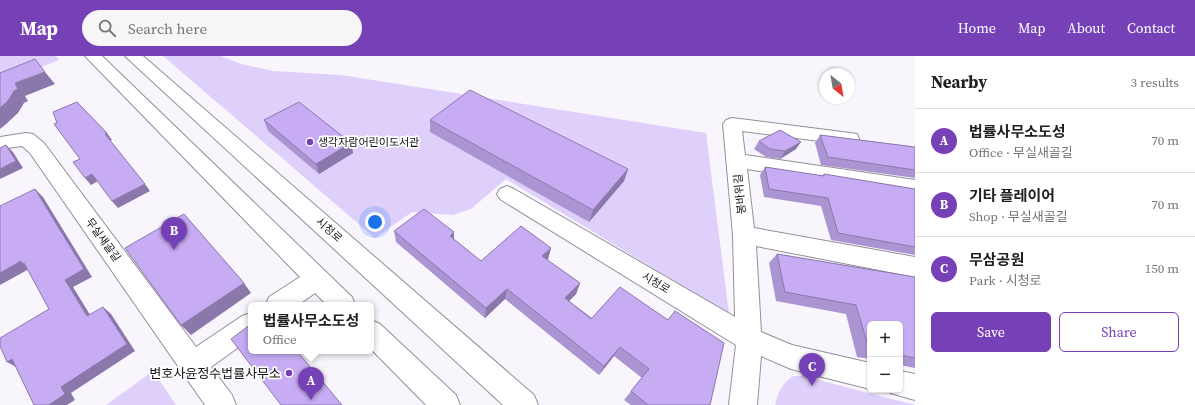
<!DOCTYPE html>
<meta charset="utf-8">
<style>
:root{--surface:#fff;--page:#f6f6f6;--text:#202124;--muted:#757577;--line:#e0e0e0;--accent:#7640b7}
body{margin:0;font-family:"Source Serif 4","Noto Sans KR",serif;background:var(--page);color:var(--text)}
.controls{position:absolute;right:12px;bottom:12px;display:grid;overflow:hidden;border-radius:6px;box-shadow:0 1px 3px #0004}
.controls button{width:36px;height:36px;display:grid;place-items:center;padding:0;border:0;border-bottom:1px solid var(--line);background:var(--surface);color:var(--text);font:20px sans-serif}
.compass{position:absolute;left:819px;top:12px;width:36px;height:36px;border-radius:50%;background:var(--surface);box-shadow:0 1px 3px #0004;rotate:149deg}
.you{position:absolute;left:375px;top:166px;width:14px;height:14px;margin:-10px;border:3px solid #fff;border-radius:50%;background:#1a73e8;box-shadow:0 0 0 6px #1a73e833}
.badge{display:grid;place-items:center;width:26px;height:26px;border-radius:50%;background:var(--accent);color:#fff;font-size:13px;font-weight:700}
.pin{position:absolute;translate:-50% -33px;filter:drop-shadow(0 1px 2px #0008)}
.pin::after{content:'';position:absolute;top:21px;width:14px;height:12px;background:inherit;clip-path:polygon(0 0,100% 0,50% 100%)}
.popup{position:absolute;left:248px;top:246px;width:126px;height:52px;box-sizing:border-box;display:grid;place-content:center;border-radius:6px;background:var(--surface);filter:drop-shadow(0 1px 3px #0005);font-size:13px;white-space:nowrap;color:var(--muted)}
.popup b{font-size:15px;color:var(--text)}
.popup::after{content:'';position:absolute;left:50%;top:100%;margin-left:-8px;border:8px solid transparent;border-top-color:var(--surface)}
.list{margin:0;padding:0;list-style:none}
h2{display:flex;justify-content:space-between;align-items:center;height:52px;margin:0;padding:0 16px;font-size:17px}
h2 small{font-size:13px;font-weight:400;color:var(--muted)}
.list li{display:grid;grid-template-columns:26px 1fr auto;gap:12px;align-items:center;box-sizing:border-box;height:64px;padding:0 16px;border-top:1px solid var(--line)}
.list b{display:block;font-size:15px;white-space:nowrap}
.list p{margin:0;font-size:13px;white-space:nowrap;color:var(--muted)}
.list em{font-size:13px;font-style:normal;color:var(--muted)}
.actions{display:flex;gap:8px;padding:12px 16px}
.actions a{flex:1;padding:9px 0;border:1px solid var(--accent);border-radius:6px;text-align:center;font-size:14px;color:var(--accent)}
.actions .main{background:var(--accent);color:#fff}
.icon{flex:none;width:22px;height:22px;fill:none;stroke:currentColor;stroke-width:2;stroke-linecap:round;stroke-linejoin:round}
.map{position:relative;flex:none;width:915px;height:349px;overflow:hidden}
header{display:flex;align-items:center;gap:24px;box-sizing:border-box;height:56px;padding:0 20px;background:var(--accent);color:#fff}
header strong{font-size:19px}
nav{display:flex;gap:22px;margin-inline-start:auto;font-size:14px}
.search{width:280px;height:36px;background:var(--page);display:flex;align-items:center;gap:10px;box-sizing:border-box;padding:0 14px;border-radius:22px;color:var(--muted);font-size:15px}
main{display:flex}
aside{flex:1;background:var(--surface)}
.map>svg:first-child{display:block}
.green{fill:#dfd0fb}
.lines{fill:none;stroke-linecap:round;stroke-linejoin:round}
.minor-casing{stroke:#928f97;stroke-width:2}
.minor{fill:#fff;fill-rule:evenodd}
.wall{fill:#ab94d2}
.shaded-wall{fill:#8b78ab}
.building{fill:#c7acf4;stroke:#8b78ab}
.poi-dot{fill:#7640b7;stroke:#fff;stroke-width:1.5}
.labels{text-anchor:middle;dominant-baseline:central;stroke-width:3.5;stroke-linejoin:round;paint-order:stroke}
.poi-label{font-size:11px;fill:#151416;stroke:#fff;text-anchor:start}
.street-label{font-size:11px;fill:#151416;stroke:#fff}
.near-poi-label{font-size:13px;fill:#151416;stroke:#fff;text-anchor:end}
</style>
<header>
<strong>Map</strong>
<div class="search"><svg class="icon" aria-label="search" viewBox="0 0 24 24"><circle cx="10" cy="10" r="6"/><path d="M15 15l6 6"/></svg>Search here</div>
<nav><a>Home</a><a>Map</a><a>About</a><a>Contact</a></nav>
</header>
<main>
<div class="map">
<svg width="915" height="349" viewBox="0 0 915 349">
<rect width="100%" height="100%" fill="#f8f5fd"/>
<!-- green -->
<g class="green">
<path d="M 0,0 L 56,0 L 59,4 L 0,27 Z"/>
<path d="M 163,0 L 221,0 L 241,8 L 273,15 L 341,19 L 706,77 L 729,258 L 506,123 L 471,153 L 453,159 L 412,156 L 375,182 Z"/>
<path d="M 153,315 L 176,349 L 106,349 Z"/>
<path d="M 793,320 L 803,320 L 915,349 L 775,349 C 778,336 782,328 793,320 Z"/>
</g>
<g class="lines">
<!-- minor casing -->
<g class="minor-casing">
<g id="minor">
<path d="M 85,0 L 102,0 L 352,241 L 355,249 L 327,249 L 315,237 L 298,249 L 266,249 L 269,241 L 300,221 Z"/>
<path d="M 125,0 L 143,0 L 534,339 L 538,349 L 503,349 Z"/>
<path d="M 732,62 L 850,77 L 857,78 L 859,83 L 857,88 L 850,89 L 742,75 L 745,99 L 915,124 L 915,140 L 747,113 L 754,172 L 915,201 L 915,221 L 756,190 L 761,276 L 792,289 L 870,307 L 870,333 L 791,313 L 761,300 L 757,349 L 729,349 L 736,289 L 500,143 L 497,138 L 500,133 L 507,130 L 514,133 L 735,261 L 733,179 L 723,68 L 726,64 Z"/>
<path d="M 26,77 L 33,78 L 44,87 L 196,291 L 242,260 L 251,257 L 251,282 L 211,311 L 232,339 L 236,349 L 205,349 L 30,97 L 22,90 L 0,93 L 0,81 Z"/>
<path d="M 371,264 L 380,268 L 456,339 L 460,349 L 426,349 L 371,293 Z"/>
<path d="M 900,315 L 915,318 L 915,344 L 890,337 L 889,334 L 900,334 Z"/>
</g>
</g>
<!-- minor -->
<use href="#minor" class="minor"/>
</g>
<!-- wall -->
<g class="wall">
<path d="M 264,64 L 351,87 L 353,97 L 319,118 L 268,75 Z"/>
<path d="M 430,64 L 628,113 L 624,125 L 589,166 L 430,76 Z"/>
<path d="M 820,79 L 915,91 L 915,122 L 821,109 L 815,87 Z"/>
<path d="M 759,85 L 796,93 L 780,103 L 766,101 L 754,93 Z"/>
<path d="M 765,111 L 822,120 L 824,118 L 915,133 L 915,199 L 831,184 L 821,150 L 764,141 L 760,119 Z"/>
<path d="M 394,175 L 454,183 L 481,205 L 551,192 L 548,203 L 547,204 L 580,227 L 576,238 L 569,245 L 710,349 L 631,349 L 624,344 L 642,322 L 614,300 L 599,319 L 505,243 L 485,262 L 396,186 Z"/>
<path d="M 777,198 L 915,221 L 915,312 L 900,309 L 900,268 L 870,268 L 870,303 L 857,301 L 846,258 L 776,245 L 769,207 Z"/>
</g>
<!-- shaded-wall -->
<g class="shaded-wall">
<path d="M 45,16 L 55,28 L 25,40 L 28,45 L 24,47 L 18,57 L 5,69 L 0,73 L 0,52 L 15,27 Z"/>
<path d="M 107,77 L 112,84 L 110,85 L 105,78 Z"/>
<path d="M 801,86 L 796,93 L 780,103 L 785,95 Z"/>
<path d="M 351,87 L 353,97 L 319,118 L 316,108 Z"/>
<path d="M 6,89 L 13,96 L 23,112 L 0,123 L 0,113 Z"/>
<path d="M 628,113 L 624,125 L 589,166 L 593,154 Z"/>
<path d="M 92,118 L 98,125 L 91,129 L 85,122 Z"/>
<path d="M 145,128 L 150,135 L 118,152 L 112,145 Z"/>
<path d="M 35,133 L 43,141 L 92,221 L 73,231 L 95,267 L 87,260 L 65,224 Z"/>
<path d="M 454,176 L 454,188 L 450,180 Z"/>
<path d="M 551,192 L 548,203 L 539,211 L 542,200 Z"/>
<path d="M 21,205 L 24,207 L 29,213 L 0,229 L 0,217 Z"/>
<path d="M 244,227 L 251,237 L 191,279 L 181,269 Z"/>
<path d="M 580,227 L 576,238 L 561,253 L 565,242 Z"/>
<path d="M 507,233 L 505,243 L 485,262 L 486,252 Z"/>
<path d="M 103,251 L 111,258 L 135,295 L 71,337 L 75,344 L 67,349 L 49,349 L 61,331 Z"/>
<path d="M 620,291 L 614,300 L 599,319 L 604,310 Z"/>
<path d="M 12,303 L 18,312 L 7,306 Z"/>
</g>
<!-- building -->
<g class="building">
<path d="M 35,3 L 45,16 L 15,27 L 18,33 L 14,35 L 8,45 L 0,52 L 0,17 Z"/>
<path d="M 470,34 L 628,113 L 593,154 L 430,64 Z"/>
<path d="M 77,46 L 107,77 L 105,78 L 145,128 L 112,145 L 92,118 L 85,122 L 73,106 L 80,103 L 54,68 L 57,67 L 53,56 Z"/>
<path d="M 299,46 L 351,87 L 316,108 L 264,64 Z"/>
<path d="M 780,74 L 801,86 L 785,95 L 770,93 L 759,85 Z"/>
<path d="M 820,79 L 915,91 L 915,114 L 828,101 Z"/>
<path d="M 6,89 L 16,105 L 0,113 L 0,92 Z"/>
<path d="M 765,111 L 824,120 L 824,118 L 915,133 L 915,191 L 838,177 L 828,142 L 769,133 Z"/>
<path d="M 35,133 L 84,213 L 65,224 L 87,260 L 103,251 L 127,288 L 61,331 L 65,338 L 49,349 L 34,349 L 12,303 L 7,306 L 0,290 L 0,282 L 49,253 L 24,207 L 22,208 L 21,205 L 0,217 L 0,150 Z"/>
<path d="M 424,153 L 454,176 L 450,180 L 481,205 L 521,170 L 551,192 L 542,200 L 580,227 L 565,242 L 591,263 L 620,231 L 668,264 L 675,255 L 724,287 L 710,349 L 648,349 L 631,335 L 649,313 L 620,291 L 604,310 L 507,233 L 486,252 L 394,175 Z"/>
<path d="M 184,158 L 244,227 L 181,269 L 125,192 Z"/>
<path d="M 777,198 L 915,221 L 915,302 L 900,299 L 900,268 L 870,268 L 870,293 L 869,293 L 856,249 L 785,236 Z"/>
<path d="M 251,268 L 251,295 L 297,295 L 342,349 L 281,349 L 231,283 Z"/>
</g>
<!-- markers -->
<g class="poi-dot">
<circle cx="310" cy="86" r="4"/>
<circle cx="289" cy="317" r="4"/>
</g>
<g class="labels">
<!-- poi labels -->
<g class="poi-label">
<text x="318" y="86">생각자람어린이도서관</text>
</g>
<!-- street labels -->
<g class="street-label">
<text transform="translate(740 138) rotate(-96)">봉바위길</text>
<text transform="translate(329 174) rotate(42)">시청로</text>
<text transform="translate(103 184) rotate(54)">무실새골길</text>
<text transform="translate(656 227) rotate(31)">시청로</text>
</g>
<!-- near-poi labels -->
<g class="near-poi-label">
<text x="281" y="317">변호사윤정수법률사무소</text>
</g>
</g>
</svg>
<div class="controls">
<button>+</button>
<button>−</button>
</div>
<svg class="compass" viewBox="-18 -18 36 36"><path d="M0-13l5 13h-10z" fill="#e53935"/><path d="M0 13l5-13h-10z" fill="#757577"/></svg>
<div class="you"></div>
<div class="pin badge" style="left:311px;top:344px">A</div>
<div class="popup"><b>법률사무소도성</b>Office</div>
<div class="pin badge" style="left:174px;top:194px">B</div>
<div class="pin badge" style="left:812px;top:330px">C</div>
</div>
<aside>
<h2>Nearby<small>3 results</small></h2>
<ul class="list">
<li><span class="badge">A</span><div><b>법률사무소도성</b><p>Office · 무실새골길</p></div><em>70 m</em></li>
<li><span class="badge">B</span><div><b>기타 플레이어</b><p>Shop · 무실새골길</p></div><em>70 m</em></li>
<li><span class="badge">C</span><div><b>무삼공원</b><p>Park · 시청로</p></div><em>150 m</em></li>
</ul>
<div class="actions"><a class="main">Save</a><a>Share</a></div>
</aside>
</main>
